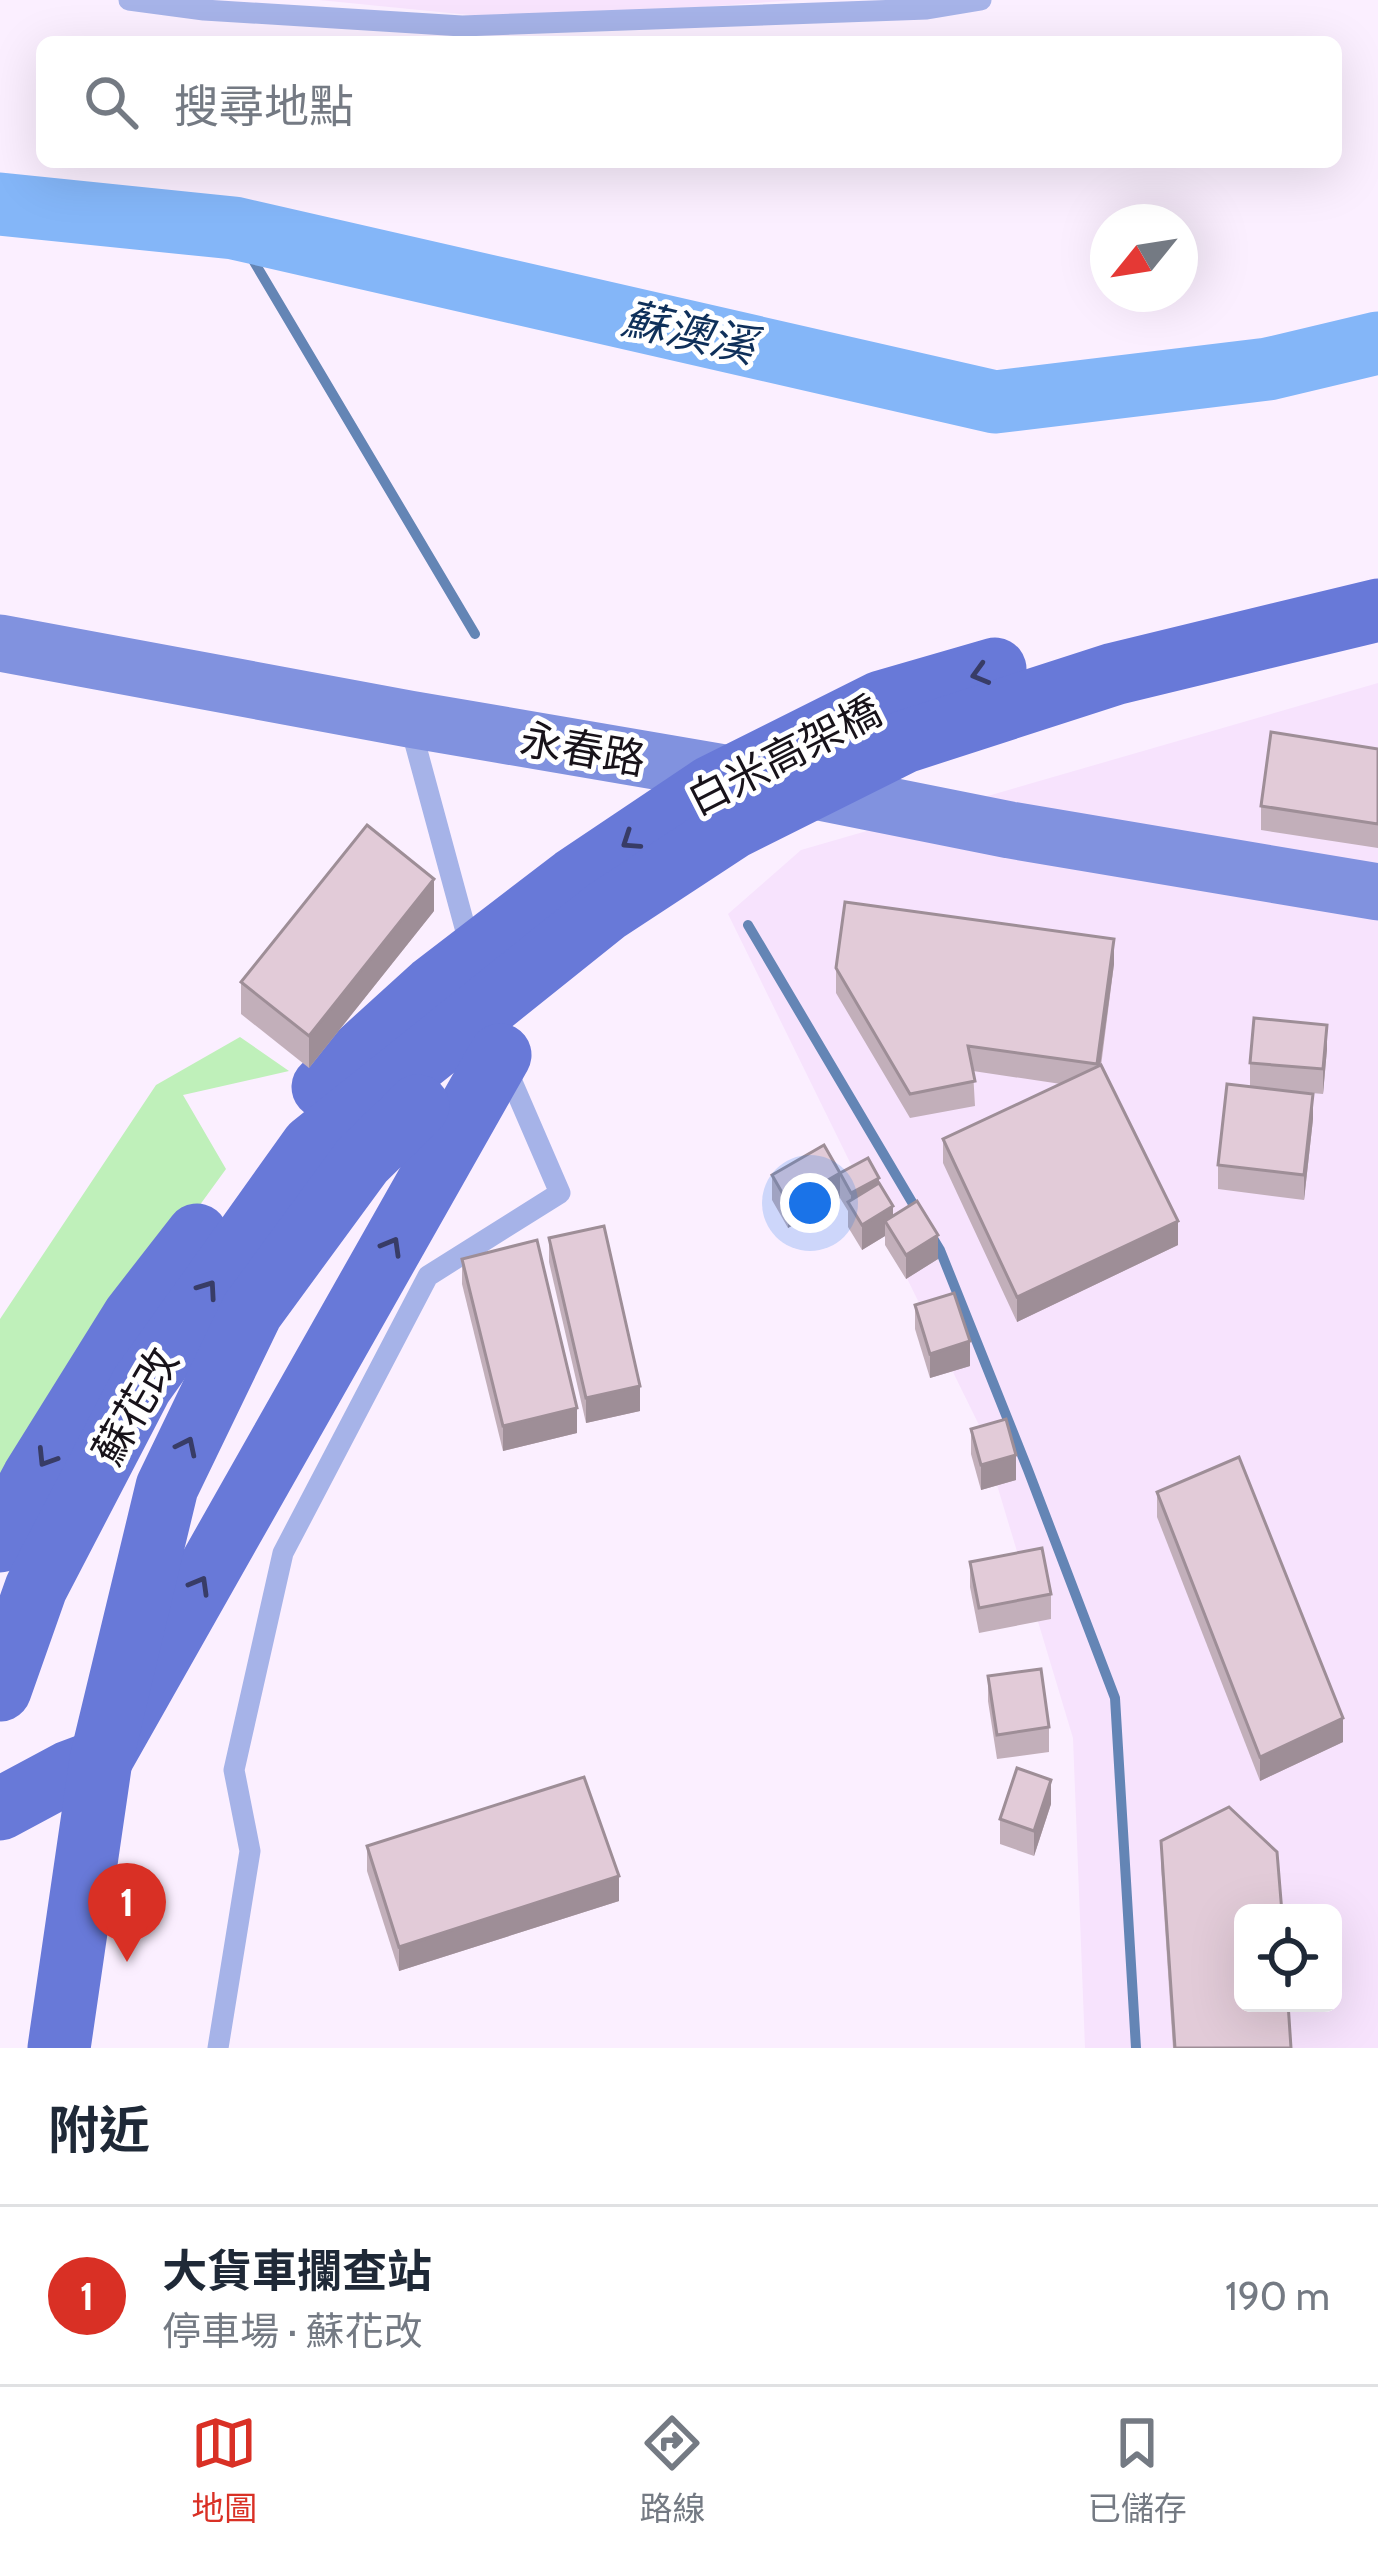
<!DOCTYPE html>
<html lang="zh-TW">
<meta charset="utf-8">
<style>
:root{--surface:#fff;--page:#f6f6f7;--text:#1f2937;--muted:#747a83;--line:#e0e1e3;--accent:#d93025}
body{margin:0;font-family:Cabin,"Noto Sans TC",sans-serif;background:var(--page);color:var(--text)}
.controls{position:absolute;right:36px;bottom:36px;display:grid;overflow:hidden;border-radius:18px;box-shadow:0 12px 48px #0002}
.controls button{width:108px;height:108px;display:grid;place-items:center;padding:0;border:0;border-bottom:3px solid var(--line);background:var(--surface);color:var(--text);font:60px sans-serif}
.compass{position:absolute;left:1090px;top:204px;width:108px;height:108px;border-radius:50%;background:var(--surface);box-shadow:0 12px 48px #0002;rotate:240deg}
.you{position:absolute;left:810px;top:1203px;width:42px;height:42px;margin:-30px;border:9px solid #fff;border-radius:50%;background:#1a73e8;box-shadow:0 0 0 18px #1a73e833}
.badge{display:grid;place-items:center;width:78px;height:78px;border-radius:50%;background:var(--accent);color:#fff;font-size:39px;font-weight:700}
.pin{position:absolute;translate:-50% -99px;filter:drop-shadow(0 3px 6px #0008)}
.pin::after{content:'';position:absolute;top:63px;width:42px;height:36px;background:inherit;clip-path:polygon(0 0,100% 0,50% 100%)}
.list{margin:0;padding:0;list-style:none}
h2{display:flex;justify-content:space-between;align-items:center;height:156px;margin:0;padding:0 48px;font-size:51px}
h2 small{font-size:39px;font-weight:400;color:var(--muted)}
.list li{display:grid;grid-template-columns:78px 1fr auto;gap:36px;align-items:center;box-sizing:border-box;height:180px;padding:0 48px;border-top:3px solid var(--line)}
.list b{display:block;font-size:45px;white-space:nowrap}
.list p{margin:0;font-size:39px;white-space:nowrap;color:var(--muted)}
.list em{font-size:39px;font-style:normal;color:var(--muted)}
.icon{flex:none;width:66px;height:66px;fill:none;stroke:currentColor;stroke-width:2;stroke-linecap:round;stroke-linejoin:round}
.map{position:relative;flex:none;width:1378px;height:2048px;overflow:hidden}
.search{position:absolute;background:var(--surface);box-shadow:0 12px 48px #0002;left:36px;right:36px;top:36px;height:132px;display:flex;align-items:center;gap:30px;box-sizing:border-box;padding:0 42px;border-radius:18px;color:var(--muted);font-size:45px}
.sheet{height:336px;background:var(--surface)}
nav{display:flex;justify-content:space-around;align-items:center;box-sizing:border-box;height:168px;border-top:3px solid var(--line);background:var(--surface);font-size:33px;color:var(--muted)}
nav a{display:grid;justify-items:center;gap:6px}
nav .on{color:var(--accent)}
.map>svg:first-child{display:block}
.built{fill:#f7e3fd;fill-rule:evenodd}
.green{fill:#bff0ba}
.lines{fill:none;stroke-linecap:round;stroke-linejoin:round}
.stream{stroke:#6485b5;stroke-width:10}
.river{stroke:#84b6f8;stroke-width:63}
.lane{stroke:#a6b3e8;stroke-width:21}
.secondary{stroke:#8192df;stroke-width:57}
.primary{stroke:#6879d8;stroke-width:63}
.wall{fill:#c2afba}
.shaded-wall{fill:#9e8e97}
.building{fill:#e2cbd8;stroke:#9e8e97;stroke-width:3}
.oneway{stroke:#383c66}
.labels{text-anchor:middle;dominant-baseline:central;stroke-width:10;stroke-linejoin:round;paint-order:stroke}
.street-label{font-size:42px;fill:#18131a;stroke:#fff}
.water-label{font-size:45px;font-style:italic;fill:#0f305a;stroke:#fff}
</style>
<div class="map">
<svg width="1378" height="2048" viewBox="0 0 1378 2048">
<rect width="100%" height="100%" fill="#fbefff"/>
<!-- built -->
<g class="built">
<path d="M 319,0 L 798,0 L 521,20 Z"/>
<path d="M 1378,683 L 1378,2048 L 1085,2048 L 1073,1738 L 979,1425 L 728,914 L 801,850 ZM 1243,1913 L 1333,1913 L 1333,2003 L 1243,2003 Z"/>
</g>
<!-- green -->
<path class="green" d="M 240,1037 L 289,1071 L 183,1095 L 226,1169 L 0,1480 L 0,1319 L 156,1085 Z"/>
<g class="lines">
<!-- stream -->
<g class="stream">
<path d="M 234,228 L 475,634"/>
<path d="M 748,925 L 919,1214"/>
<path d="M 931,1235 L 940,1250 L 1028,1470 L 1115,1698 L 1136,2048"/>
</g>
<!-- river -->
<path class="river" d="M 0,204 L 234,228 L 995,402 L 1268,369 L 1378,343"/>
<!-- lane -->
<g class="lane">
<path d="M 129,0 L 204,10 L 462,26 L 927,9 L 981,0"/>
<path d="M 409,721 L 470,946"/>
<path d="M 218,2048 L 250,1851 L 234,1770 L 283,1553 L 428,1276 L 560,1193 L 506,1068"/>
</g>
<!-- secondary -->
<path class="secondary" d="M 0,643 L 409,719 L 725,773 L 1010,830 L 1378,892"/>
<!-- primary -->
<g class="primary">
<path d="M 323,1087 L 433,987 L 574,879 L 711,787 L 881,702 L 995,669"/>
<path d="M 0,1541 L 33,1478 L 134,1316 L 197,1235"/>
<path d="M 0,1690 L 36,1588 L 141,1386 L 312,1146 L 606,911 L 734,827 L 904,742 L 1114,674 L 1378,610"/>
<path d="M 0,1809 L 69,1772 L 101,1760 L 500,1055"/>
<path d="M 59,2048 L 101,1760 L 167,1487 L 252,1311 L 362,1161 L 418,1106"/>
</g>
</g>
<!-- wall -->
<g class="wall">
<path d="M 1378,749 L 1378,848 L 1261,830 L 1261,806 Z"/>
<path d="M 434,911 L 309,1068 L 241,1014 L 241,982 Z"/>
<path d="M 1114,964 L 1101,1066 L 1178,1245 L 1017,1322 L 943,1163 L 943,1139 L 1061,1084 L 973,1071 L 975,1106 L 910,1118 L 836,993 L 836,968 Z"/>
<path d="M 1327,1049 L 1323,1094 L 1256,1088 L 1313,1119 L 1304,1200 L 1218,1189 L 1218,1165 L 1250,1087 L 1250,1063 Z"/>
<path d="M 840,1173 L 879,1183 L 893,1216 L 938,1259 L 906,1279 L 885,1245 L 885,1236 L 862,1250 L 848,1227 L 848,1211 L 840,1198 L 788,1228 L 772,1200 L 772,1175 Z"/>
<path d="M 549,1238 L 640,1411 L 586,1423 L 549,1262 Z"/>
<path d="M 462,1259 L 577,1433 L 503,1451 L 462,1284 Z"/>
<path d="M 915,1305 L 970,1366 L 930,1378 L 915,1329 Z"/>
<path d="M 971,1429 L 1016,1480 L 981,1490 L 971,1454 Z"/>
<path d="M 1157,1492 L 1343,1742 L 1260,1781 L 1157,1517 Z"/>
<path d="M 970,1562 L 1051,1594 L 1051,1619 L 979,1633 L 970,1587 Z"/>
<path d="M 988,1676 L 1049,1727 L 1049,1752 L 997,1759 L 988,1701 Z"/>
<path d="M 1051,1804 L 1034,1856 L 1000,1844 L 1000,1819 Z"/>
<path d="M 1161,1841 L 1291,2048 L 1173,2048 L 1161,1866 Z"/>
<path d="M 367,1846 L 619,1901 L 399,1971 L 367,1871 Z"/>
</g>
<!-- shaded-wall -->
<g class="shaded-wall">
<path d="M 434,879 L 434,911 L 309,1068 L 309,1036 Z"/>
<path d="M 1114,939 L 1114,964 L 1097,1089 L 1097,1064 Z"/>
<path d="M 1327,1025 L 1327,1049 L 1323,1094 L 1323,1069 Z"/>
<path d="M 1313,1094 L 1313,1119 L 1304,1200 L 1304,1175 Z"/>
<path d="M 840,1173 L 840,1198 L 788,1228 L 788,1203 Z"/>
<path d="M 879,1178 L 879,1203 L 851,1208 L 851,1193 Z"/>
<path d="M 893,1206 L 893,1231 L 885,1221 L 885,1236 L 862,1250 L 862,1225 Z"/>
<path d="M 1178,1221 L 1178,1245 L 1017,1322 L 1017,1297 Z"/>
<path d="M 938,1235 L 938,1259 L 906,1279 L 906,1255 Z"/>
<path d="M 970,1341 L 970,1366 L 930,1378 L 930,1354 Z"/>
<path d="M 640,1386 L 640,1411 L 586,1423 L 586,1398 Z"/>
<path d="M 577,1408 L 577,1433 L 503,1451 L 503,1426 Z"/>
<path d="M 1016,1455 L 1016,1480 L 981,1490 L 981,1465 Z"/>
<path d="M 1343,1718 L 1343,1742 L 1260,1781 L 1260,1757 Z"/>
<path d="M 1051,1780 L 1051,1804 L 1034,1856 L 1034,1831 Z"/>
<path d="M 619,1876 L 619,1901 L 399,1971 L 399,1947 Z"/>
</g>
<!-- building -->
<g class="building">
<path d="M 1271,732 L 1378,749 L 1378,824 L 1261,806 Z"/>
<path d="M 367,825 L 434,879 L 309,1036 L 241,982 Z"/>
<path d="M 845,902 L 1114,939 L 1097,1064 L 968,1046 L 975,1081 L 910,1094 L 836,968 Z"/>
<path d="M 1254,1018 L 1327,1025 L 1323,1069 L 1250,1063 Z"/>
<path d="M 1101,1065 L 1178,1221 L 1017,1297 L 943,1139 Z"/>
<path d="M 1227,1084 L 1313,1094 L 1304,1175 L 1218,1165 Z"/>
<path d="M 824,1145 L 840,1173 L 868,1158 L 879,1178 L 851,1193 L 840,1173 L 788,1203 L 772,1175 Z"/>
<path d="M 879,1183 L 893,1206 L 862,1225 L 848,1202 Z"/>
<path d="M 917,1201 L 938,1235 L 906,1255 L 885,1221 Z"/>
<path d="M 604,1226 L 640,1386 L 586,1398 L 549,1238 Z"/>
<path d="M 537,1240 L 577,1408 L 503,1426 L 462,1259 Z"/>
<path d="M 954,1293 L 970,1341 L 930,1354 L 915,1305 Z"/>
<path d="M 1006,1419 L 1016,1455 L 981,1465 L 971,1429 Z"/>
<path d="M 1239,1457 L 1343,1718 L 1260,1757 L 1157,1492 Z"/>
<path d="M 1042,1548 L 1051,1594 L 979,1608 L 970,1562 Z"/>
<path d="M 1041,1669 L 1049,1727 L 997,1735 L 988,1676 Z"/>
<path d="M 1017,1768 L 1051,1780 L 1034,1831 L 1000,1819 Z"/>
<path d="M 584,1777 L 619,1876 L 399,1947 L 367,1846 Z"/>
<path d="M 1229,1807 L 1277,1852 L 1282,1913 L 1243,1913 L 1243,2003 L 1288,2003 L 1291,2048 L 1175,2048 L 1161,1841 Z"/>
</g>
<!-- one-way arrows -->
<defs><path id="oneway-chevron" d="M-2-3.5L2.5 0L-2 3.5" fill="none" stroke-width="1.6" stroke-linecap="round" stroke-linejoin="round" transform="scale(3)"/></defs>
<g class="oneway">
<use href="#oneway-chevron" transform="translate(980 674) rotate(164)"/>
<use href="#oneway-chevron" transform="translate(630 841) rotate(146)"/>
<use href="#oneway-chevron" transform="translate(392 1246) rotate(-60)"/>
<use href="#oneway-chevron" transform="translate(208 1289) rotate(-55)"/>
<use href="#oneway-chevron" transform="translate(187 1446) rotate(-64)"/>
<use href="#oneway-chevron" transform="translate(46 1458) rotate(122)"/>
<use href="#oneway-chevron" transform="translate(200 1585) rotate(-60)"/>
</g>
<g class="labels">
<!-- street labels -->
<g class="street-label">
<text transform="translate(583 749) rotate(10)">永春路</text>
<text transform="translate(784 755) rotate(-27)">白米高架橋</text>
<text transform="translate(135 1406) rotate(-60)">蘇花改</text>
</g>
<!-- water labels -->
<g class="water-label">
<text transform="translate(689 332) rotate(13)">蘇澳溪</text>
</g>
</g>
</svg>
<div class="controls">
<button><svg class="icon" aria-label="locate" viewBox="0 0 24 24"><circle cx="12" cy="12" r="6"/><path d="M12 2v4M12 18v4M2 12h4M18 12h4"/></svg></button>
</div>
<svg class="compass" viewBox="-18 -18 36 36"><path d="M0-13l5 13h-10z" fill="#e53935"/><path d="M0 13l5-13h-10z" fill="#747a83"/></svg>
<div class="you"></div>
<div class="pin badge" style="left:127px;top:1962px">1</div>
<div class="search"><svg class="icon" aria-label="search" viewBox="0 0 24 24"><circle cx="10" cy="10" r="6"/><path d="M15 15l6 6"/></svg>搜尋地點</div>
</div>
<section class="sheet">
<h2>附近<small></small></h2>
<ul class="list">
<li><span class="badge">1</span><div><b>大貨車攔查站</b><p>停車場 · 蘇花改</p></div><em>190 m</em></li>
</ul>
</section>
<nav>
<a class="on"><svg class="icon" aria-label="map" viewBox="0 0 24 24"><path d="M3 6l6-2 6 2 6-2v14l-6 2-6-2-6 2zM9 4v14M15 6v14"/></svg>地圖</a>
<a><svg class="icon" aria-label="directions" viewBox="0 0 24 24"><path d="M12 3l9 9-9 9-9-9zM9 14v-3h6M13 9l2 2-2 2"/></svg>路線</a>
<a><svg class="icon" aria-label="saved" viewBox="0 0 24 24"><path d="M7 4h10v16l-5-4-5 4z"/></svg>已儲存</a>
</nav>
